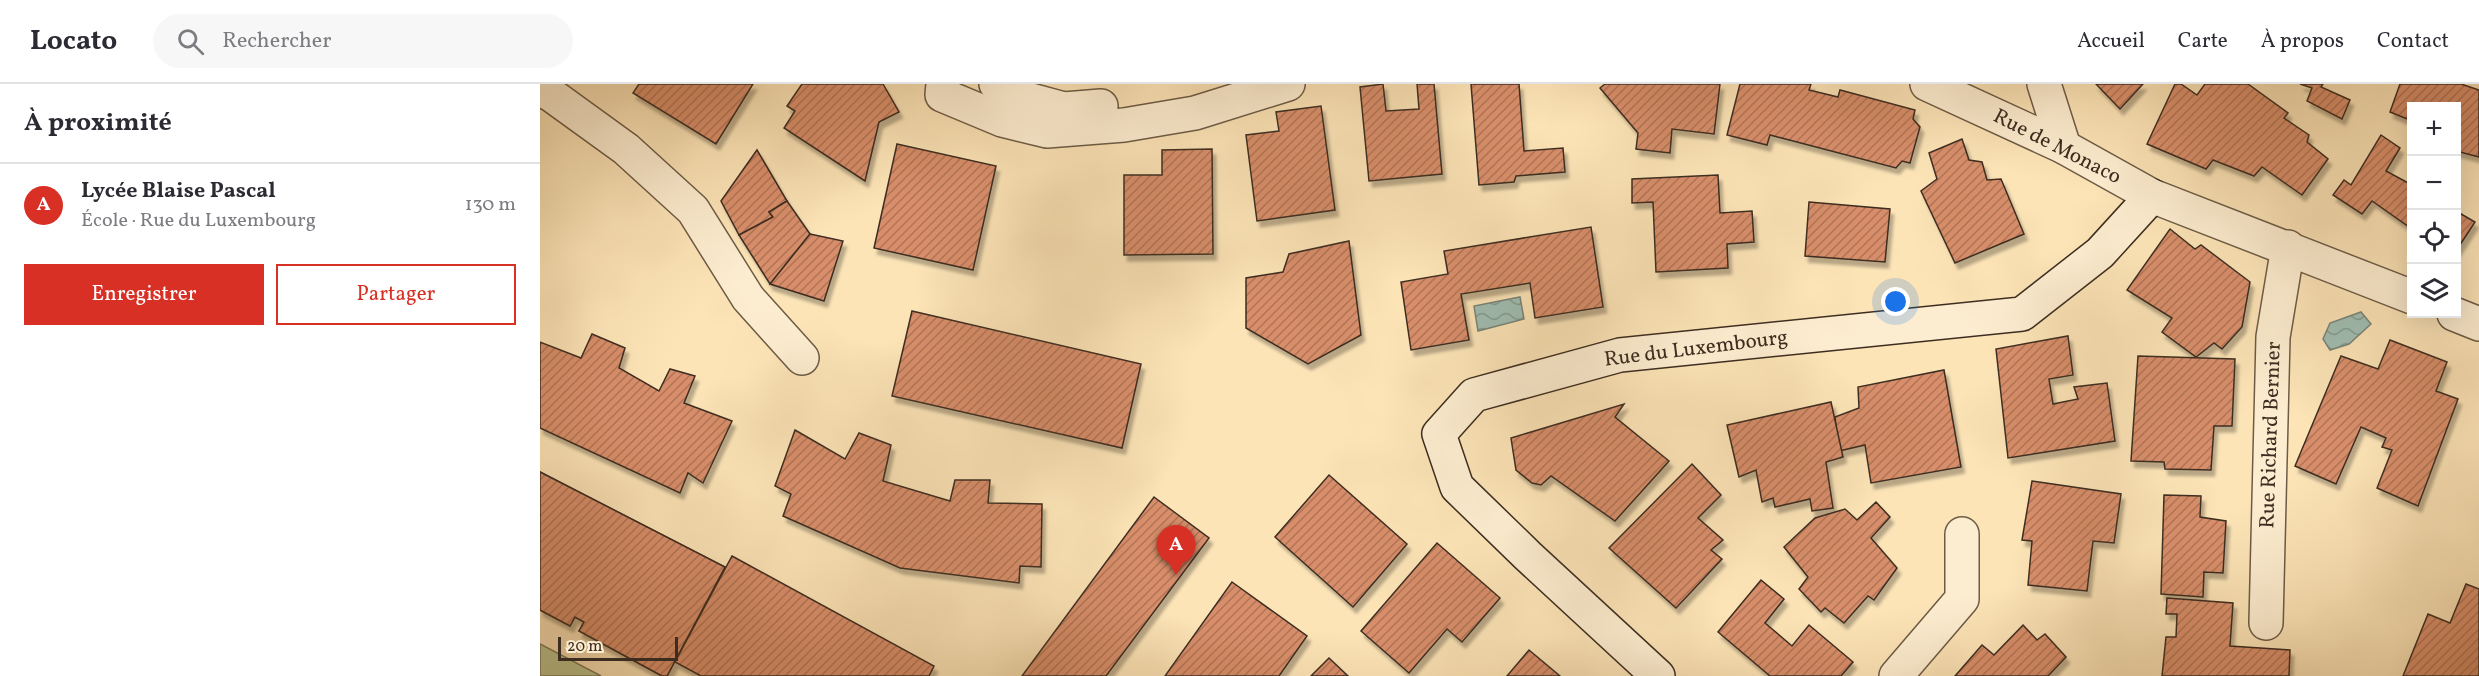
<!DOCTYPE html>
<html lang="fr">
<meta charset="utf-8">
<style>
:root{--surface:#fff;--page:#f7f7f7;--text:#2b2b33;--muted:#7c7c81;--line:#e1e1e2;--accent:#d93025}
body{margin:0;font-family:Vollkorn,serif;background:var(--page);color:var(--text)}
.controls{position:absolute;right:18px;top:18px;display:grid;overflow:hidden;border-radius:0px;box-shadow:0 6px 24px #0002}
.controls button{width:54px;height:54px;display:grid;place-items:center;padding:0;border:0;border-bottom:2px solid var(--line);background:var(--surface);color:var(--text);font:30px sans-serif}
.scale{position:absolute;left:18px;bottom:15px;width:120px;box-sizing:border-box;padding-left:6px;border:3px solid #3d2d21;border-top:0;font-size:16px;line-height:21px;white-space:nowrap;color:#3d2d21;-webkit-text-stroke:4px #fdedd0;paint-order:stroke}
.you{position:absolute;left:1356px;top:218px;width:21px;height:21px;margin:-15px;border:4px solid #fff;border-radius:50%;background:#1a73e8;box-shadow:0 0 0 9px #1a73e833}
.badge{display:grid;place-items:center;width:39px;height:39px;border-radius:50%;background:var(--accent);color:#fff;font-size:20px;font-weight:700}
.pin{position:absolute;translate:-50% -50px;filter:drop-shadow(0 2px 3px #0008)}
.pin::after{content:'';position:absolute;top:32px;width:21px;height:18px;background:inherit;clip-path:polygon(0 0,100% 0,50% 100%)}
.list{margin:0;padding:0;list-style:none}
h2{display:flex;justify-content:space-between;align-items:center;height:78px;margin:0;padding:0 24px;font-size:26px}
h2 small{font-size:20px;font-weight:400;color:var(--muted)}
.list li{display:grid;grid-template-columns:39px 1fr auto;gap:18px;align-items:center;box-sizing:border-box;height:84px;padding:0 24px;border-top:2px solid var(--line)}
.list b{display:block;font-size:22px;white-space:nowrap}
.list p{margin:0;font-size:20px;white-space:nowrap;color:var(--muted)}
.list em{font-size:20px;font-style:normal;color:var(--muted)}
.actions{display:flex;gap:12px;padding:18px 24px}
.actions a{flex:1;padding:14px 0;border:2px solid var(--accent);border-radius:0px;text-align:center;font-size:21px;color:var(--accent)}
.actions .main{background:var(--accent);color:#fff}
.icon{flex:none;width:33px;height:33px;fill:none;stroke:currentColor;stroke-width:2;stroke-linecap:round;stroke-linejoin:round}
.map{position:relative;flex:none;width:1939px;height:592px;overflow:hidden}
header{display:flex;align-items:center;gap:36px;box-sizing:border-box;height:84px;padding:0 30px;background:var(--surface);border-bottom:2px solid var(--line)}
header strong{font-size:28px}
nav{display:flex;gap:33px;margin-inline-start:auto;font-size:21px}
.search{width:420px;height:54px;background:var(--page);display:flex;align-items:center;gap:15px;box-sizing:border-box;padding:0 21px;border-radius:33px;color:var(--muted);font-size:22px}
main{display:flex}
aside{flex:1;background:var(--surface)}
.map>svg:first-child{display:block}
.grass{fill:#bcc590;stroke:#7c7958;stroke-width:1.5}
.water{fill:url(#water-waves);stroke:#788479;stroke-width:1.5}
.building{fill:url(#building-hatch);stroke:#3d2d21;stroke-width:1.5;filter:url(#shadow)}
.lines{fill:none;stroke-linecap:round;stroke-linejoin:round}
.street-casing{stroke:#6d5b46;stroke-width:36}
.secondary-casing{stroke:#3d2d21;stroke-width:36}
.street{stroke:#fdedd0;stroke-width:33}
.secondary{stroke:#fdedd0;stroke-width:33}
.labels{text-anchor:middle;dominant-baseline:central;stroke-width:6;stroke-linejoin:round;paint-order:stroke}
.street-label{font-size:21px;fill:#3d2d21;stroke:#fdedd0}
</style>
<header>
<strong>Locato</strong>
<div class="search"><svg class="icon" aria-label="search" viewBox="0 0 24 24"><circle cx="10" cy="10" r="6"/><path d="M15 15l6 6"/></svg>Rechercher</div>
<nav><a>Accueil</a><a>Carte</a><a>À propos</a><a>Contact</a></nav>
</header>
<main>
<aside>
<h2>À proximité<small></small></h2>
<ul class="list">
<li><span class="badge">A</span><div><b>Lycée Blaise Pascal</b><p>École · Rue du Luxembourg</p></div><em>130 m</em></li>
</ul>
<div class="actions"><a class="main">Enregistrer</a><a>Partager</a></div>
</aside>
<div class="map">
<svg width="1939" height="592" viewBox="0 0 1939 592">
<defs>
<pattern id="water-waves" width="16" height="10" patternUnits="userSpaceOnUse" patternTransform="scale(1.5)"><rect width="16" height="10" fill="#a0beb3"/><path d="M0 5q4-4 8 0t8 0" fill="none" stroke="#849b91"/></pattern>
<pattern id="building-hatch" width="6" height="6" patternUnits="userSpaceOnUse" patternTransform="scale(1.5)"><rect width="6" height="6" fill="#d88e6a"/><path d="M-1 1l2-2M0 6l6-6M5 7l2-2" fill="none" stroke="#b07457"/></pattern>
<filter id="shadow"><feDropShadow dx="3.5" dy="6" stdDeviation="1.5" flood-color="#0004"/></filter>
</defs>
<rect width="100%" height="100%" fill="#fce4b7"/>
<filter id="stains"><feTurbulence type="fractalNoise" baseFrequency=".00333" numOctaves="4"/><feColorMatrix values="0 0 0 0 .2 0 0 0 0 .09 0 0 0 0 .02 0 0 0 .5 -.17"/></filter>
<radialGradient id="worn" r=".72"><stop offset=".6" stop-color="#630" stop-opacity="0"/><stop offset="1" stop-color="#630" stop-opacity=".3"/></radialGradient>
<!-- grass -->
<path class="grass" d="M 0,560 L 61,592 L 0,592 Z"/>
<!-- water -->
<g class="water">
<path d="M 980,213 L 984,235 L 938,247 L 934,222 Z"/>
<path d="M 1821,228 L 1831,240 L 1809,260 L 1790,266 L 1783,255 L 1790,239 Z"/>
</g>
<!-- building -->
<g class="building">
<path d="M 99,0 L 213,0 L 176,60 L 93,9 Z"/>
<path d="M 262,0 L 343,0 L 359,28 L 339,38 L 325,97 L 244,44 L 255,27 L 247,22 Z"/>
<path d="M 843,0 L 846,27 L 879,25 L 877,0 L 894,0 L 902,90 L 829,97 L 820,3 Z"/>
<path d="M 931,0 L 979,0 L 984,67 L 1023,64 L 1025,88 L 976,92 L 974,98 L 939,101 Z"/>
<path d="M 1065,0 L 1180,0 L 1174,50 L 1132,45 L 1130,69 L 1096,65 L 1098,49 L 1060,4 Z"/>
<path d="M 1200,0 L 1271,0 L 1269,6 L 1298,13 L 1300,6 L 1375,26 L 1373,35 L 1380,43 L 1370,79 L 1362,77 L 1356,84 L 1230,51 L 1227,61 L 1187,51 Z"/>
<path d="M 1556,0 L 1603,0 L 1580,25 Z"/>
<path d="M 1635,0 L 1641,0 L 1657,11 L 1665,0 L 1708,0 L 1748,29 L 1744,34 L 1769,51 L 1767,58 L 1788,75 L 1762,111 L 1722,83 L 1714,92 L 1673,76 L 1666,85 L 1607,60 Z"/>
<path d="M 1760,0 L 1783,0 L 1781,3 L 1810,16 L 1802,35 L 1767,17 L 1772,4 Z"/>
<path d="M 1860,0 L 1921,0 L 1939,6 L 1939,73 L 1916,67 L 1916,22 L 1872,22 L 1872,37 L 1850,28 Z"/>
<path d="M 781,22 L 795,126 L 717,137 L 706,51 L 739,47 L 736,28 Z"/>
<path d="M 1841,51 L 1860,64 L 1846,87 L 1872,101 L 1872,145 L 1832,117 L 1822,130 L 1793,111 L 1804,96 L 1811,101 Z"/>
<path d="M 1422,55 L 1429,76 L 1442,78 L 1447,96 L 1461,95 L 1484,150 L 1415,179 L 1381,107 L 1397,95 L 1389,69 Z"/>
<path d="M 357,60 L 456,82 L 433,186 L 334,164 Z"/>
<path d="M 672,65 L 673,170 L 584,171 L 584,91 L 622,91 L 622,66 Z"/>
<path d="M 217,66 L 247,117 L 229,128 L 233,133 L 199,151 L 181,117 Z"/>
<path d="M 1178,91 L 1180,129 L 1212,127 L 1214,158 L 1187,160 L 1188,184 L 1116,188 L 1113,118 L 1092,119 L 1092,95 Z"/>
<path d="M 247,117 L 270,150 L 230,200 L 199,151 L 233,133 L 229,128 Z"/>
<path d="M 1269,118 L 1350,125 L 1345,178 L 1265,172 Z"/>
<path d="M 1916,127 L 1935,138 L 1916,167 Z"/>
<path d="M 1051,143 L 1063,223 L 995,234 L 990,199 L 921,210 L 929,256 L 871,266 L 861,198 L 908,190 L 904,167 Z"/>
<path d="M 1630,145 L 1655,165 L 1661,161 L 1710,198 L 1702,243 L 1682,265 L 1674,259 L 1656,273 L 1622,248 L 1632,234 L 1587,206 Z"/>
<path d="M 270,150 L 303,157 L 284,217 L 230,200 Z"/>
<path d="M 809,157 L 821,251 L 768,280 L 706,244 L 706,194 L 743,188 L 749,170 Z"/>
<path d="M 372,227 L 601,280 L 582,364 L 352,312 Z"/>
<path d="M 52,250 L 85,264 L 79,284 L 119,307 L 130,285 L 155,292 L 144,319 L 192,337 L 163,399 L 148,389 L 140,409 L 0,344 L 0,258 L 41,274 Z"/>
<path d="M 1528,252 L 1533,291 L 1509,295 L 1513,320 L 1538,315 L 1534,303 L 1567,299 L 1575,357 L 1468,374 L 1456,265 Z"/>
<path d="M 1850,256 L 1907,278 L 1896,307 L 1918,315 L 1878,422 L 1837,404 L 1852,366 L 1842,363 L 1846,354 L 1821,343 L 1796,400 L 1755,382 L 1801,272 L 1838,285 Z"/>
<path d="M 1598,272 L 1695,275 L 1692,342 L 1674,342 L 1671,386 L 1625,385 L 1624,378 L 1591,377 Z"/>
<path d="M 1404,286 L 1421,383 L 1331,399 L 1325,361 L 1299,367 L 1295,333 L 1319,324 L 1318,303 Z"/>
<path d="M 1291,318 L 1303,373 L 1286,378 L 1293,424 L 1272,427 L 1270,415 L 1235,423 L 1233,414 L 1222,418 L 1216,386 L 1199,393 L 1187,341 Z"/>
<path d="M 1084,320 L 1075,333 L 1129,377 L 1075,437 L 1011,392 L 1001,401 L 992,399 L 976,386 L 971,354 Z"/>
<path d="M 255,346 L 305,375 L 319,349 L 351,361 L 343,397 L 410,417 L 415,396 L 450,396 L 448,419 L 502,420 L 501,483 L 480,482 L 479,499 L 360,484 L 243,432 L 251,410 L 235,402 Z"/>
<path d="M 1152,380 L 1181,411 L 1158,434 L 1183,456 L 1171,466 L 1182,475 L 1136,524 L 1069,464 Z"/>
<path d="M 0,388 L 185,483 L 127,592 L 122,592 L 39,547 L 44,538 L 35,533 L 30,542 L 0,526 Z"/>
<path d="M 0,388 L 185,483 L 127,592 L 122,592 L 39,547 L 44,538 L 35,533 L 30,542 L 0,526 Z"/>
<path d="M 789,391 L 867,460 L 813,523 L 735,453 Z"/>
<path d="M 1492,397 L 1581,410 L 1574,459 L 1553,457 L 1547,507 L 1488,501 L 1492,457 L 1482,456 Z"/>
<path d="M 1624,411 L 1661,412 L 1660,433 L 1686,437 L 1683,489 L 1664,488 L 1663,513 L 1621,510 Z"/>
<path d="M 614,413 L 669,454 L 566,592 L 482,592 Z"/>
<path d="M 1336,418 L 1350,433 L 1331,454 L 1357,484 L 1334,516 L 1328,512 L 1304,539 L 1285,524 L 1281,528 L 1259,505 L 1268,493 L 1244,463 L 1275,434 L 1305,425 L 1317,436 Z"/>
<path d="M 897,459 L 960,514 L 922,558 L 907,545 L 869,589 L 821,547 Z"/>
<path d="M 192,472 L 394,582 L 389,592 L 161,592 L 135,578 Z"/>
<path d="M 1221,496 L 1244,515 L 1225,539 L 1252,562 L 1269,541 L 1313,578 L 1301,592 L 1230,592 L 1178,548 Z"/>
<path d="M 692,498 L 767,552 L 739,592 L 625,592 Z"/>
<path d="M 1926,500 L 1939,505 L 1939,592 L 1863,592 L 1888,530 L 1910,539 Z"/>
<path d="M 1627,514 L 1693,519 L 1690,562 L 1750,566 L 1749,592 L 1622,592 L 1626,553 L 1636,553 L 1637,530 L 1626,530 Z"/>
<path d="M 1483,541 L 1497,556 L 1505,550 L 1526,573 L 1508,592 L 1415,592 L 1442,561 L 1454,571 Z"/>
<path d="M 989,566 L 1020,592 L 967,592 Z"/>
<path d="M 789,574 L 808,592 L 771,592 Z"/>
</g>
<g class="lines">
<!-- street casing -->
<g class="street-casing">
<g id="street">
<path d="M 403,0 L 402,11 L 462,36 L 507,47 L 584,41 L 655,29 L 748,0"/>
<path d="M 456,0 L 465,9 L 524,25 L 561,22"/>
<path d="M 1387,0 L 1524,63 L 1612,112 L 1872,213"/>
<path d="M 1504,0 L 1524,63"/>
<path d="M 0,6 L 10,10 L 86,65 L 153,126 L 208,214 L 262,274"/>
<path d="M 1914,230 L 1939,240"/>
<path d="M 1726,539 L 1733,253 L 1748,163"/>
<path d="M 1356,592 L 1422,515 L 1422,450"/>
</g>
</g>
<!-- secondary casing -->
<g class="secondary-casing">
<path id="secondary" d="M 1118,592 L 988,472 L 917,403 L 899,350 L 934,311 L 1080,271 L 1482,230 L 1560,169 L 1612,112"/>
</g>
<!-- street -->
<use href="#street" class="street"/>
<!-- secondary -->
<use href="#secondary" class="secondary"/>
</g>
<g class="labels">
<!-- street labels -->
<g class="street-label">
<text transform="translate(1517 63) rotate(27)">Rue de Monaco</text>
<text transform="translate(1156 265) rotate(-7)">Rue du Luxembourg</text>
<text transform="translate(1731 351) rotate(-88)">Rue Richard Bernier</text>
</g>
</g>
<rect width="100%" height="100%" filter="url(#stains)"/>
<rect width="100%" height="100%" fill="url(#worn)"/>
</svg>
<div class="controls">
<button>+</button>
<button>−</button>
<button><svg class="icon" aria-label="locate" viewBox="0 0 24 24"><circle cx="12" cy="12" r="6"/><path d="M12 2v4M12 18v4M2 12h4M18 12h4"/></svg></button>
<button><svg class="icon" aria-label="layers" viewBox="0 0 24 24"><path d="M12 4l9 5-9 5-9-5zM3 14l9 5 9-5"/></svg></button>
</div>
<div class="scale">20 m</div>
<div class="you"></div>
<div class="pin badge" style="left:636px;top:491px">A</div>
</div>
</main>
